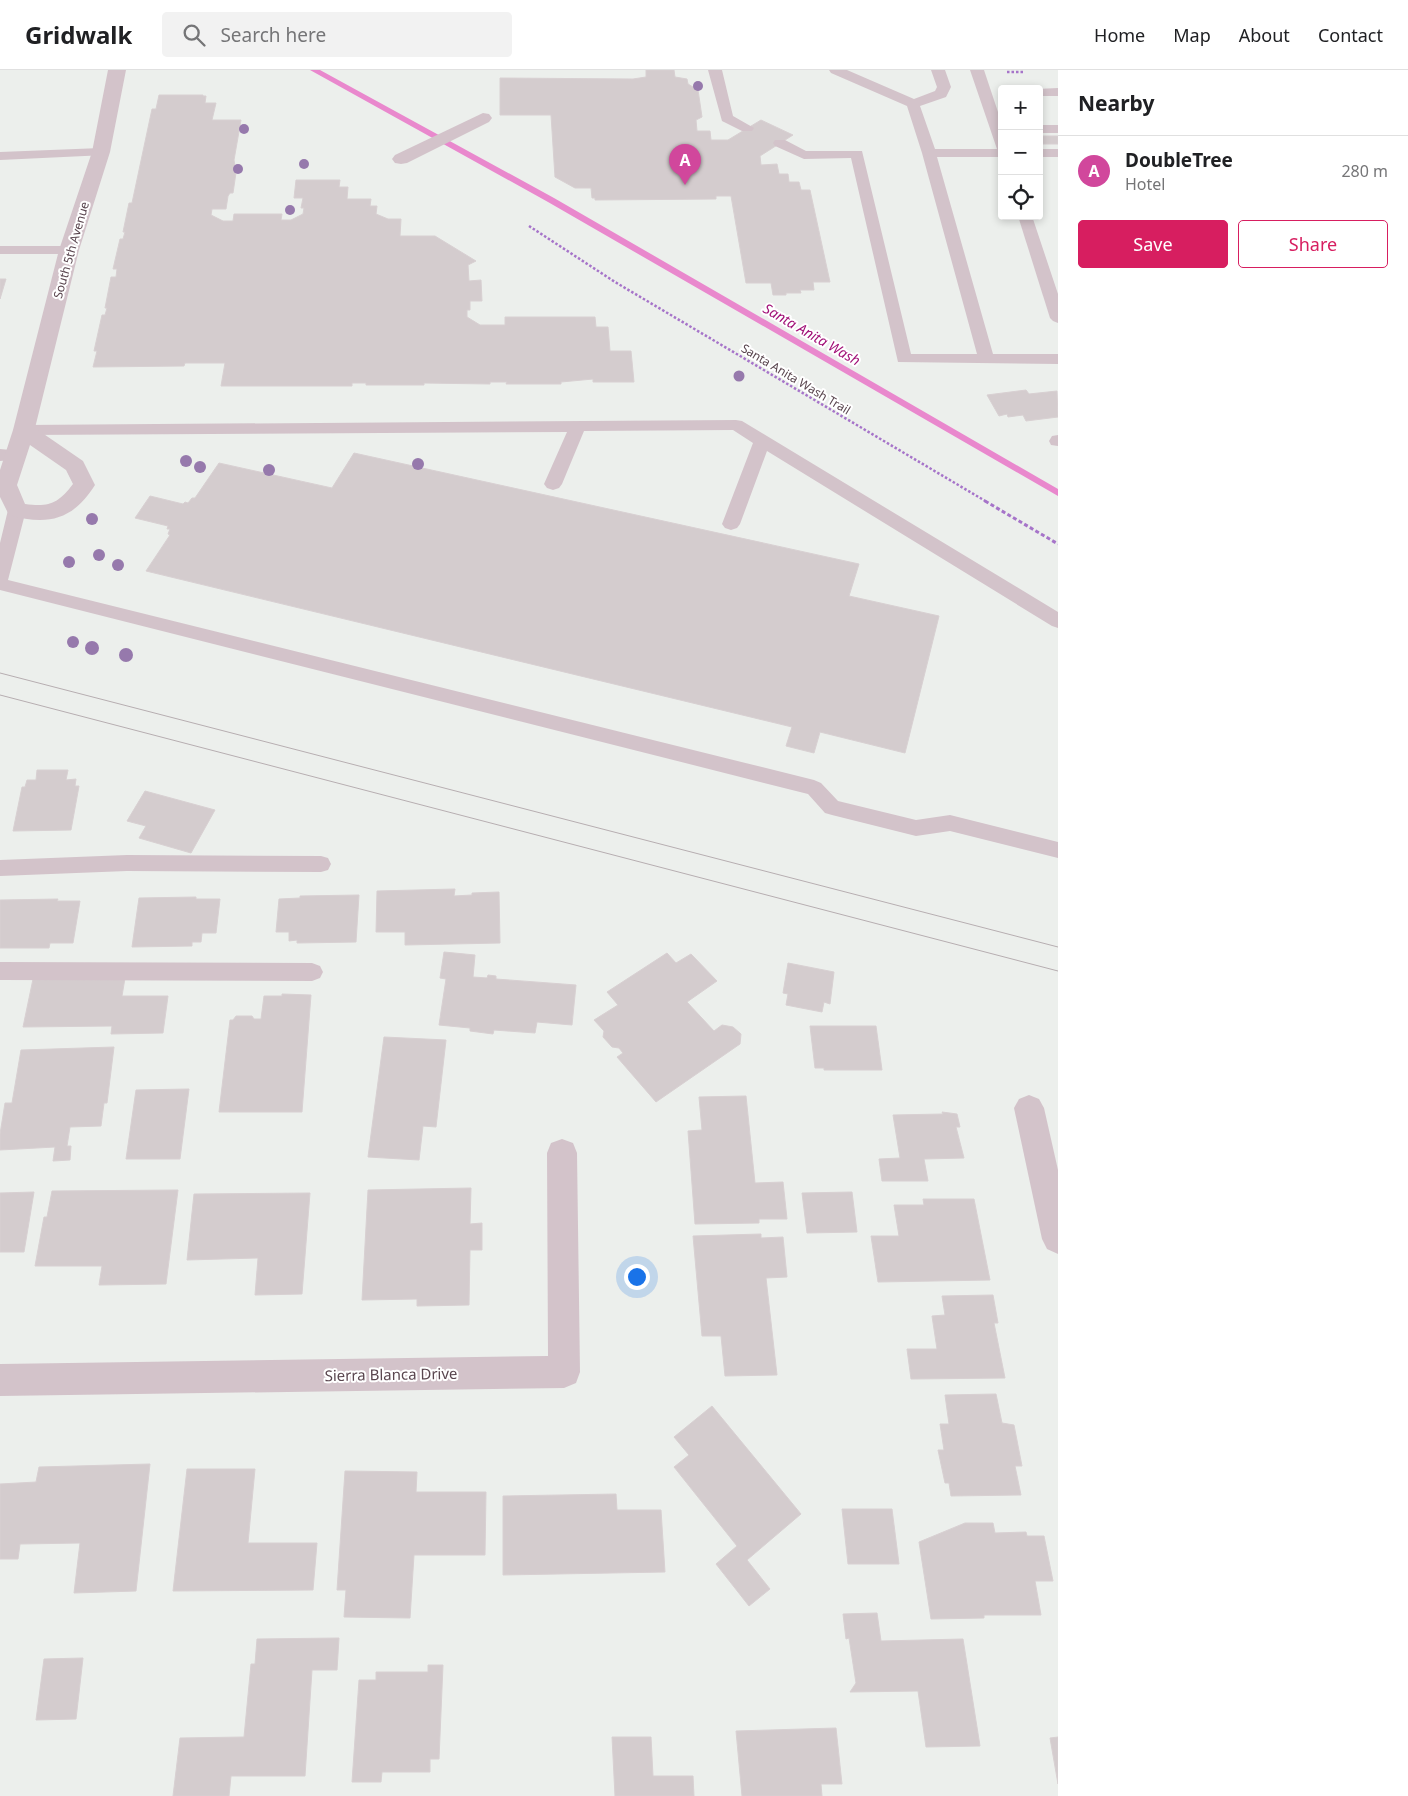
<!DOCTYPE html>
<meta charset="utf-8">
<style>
:root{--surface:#fff;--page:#f2f2f2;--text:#202124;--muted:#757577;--line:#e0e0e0;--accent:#d71e60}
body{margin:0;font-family:"Noto Sans",sans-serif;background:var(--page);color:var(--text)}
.controls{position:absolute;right:15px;top:15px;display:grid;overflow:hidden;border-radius:5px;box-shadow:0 2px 8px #0003}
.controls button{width:45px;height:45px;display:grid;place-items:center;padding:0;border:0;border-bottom:1px solid var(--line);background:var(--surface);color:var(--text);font:25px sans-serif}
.you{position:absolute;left:636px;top:1206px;width:18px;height:18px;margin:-12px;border:4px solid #fff;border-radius:50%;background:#1a73e8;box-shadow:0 0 0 8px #1a73e833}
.badge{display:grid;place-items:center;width:32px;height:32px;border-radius:50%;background:var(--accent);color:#fff;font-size:16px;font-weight:700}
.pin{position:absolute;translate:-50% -41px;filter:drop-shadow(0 1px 2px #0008)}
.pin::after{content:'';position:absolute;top:26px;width:18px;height:15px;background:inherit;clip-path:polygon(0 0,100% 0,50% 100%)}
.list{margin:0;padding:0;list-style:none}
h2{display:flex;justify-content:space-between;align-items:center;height:65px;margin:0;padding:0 20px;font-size:21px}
h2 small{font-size:16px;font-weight:400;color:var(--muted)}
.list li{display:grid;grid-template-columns:32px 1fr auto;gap:15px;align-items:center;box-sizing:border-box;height:70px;padding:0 20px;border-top:1px solid var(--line)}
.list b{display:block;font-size:19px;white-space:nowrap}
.list p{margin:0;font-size:16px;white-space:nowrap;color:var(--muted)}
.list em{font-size:16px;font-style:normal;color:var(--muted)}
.actions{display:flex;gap:10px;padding:15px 20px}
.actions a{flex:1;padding:11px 0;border:1px solid var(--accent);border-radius:5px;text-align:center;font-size:18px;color:var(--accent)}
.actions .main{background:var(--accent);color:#fff}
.icon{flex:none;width:28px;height:28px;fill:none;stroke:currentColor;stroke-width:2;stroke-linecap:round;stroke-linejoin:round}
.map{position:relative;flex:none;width:1058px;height:1726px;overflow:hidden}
header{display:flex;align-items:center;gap:30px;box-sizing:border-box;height:70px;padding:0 25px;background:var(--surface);border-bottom:1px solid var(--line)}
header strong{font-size:24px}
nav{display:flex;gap:28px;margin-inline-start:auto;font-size:18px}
.search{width:350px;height:45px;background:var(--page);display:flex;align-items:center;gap:12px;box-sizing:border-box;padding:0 18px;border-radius:5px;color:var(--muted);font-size:19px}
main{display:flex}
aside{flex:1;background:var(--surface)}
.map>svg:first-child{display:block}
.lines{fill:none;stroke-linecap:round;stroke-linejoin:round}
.stream{fill:#e988cd;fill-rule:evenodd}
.building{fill:#d4ccce;stroke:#d8d0d2}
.path-far1{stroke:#a674c9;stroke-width:2.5;stroke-dasharray:2.5 2;stroke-linecap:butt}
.path{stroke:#a674c9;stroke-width:3;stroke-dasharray:4 2.5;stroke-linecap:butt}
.service{fill:#d3c3ca;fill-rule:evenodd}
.pedestrian{fill:#d3c3ca;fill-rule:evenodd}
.minor{fill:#d3c3ca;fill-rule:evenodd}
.tram{stroke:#b7aeb1;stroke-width:1}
.tree{fill:#9679ac}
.labels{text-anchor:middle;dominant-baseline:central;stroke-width:4;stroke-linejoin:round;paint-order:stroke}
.far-street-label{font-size:12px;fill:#59454e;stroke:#fff}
.far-water-label{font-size:14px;font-style:italic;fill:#a11077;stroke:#fff}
.street-label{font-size:15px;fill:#59454e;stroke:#fff}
</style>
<header>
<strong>Gridwalk</strong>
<div class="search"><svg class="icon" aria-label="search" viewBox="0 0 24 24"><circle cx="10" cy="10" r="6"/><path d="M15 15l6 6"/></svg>Search here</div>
<nav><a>Home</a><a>Map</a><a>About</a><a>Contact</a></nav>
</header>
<main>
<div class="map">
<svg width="1058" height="1726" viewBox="0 0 1058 1726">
<rect width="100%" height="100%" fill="#ecefec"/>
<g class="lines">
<!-- stream -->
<path class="stream" d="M 310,0 L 320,0 L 554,128 L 1058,419 L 1058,426 L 548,132 Z"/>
</g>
<!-- building -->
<g class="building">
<path d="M 646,0 L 674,0 L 675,7 L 687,9 L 688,14 L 698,20 L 702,47 L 696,50 L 697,61 L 710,61 L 711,70 L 728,70 L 761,50 L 793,65 L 760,86 L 761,95 L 777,94 L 779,104 L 788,104 L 789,112 L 799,112 L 801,120 L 810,120 L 830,212 L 813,212 L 814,220 L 800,220 L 801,223 L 786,223 L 786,225 L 773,225 L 771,213 L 746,213 L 731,126 L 716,126 L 716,129 L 595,130 L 595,128 L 592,128 L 591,118 L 575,118 L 555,107 L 551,45 L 500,45 L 500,8 L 633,9 L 646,7 Z"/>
<path d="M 159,25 L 203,25 L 203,26 L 206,26 L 205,33 L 216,33 L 212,50 L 241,50 L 234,90 L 235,96 L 237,96 L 233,123 L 230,123 L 228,126 L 226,139 L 212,139 L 211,145 L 223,151 L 233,151 L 234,144 L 282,144 L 281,150 L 291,150 L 303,144 L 304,138 L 301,138 L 303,128 L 294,128 L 296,110 L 340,110 L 339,117 L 348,117 L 347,129 L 371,129 L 370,136 L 377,136 L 376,144 L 388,149 L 401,149 L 400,166 L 435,166 L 476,191 L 468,195 L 469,211 L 481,210 L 482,231 L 470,231 L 470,240 L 467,240 L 467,247 L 480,255 L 505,255 L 505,247 L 595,247 L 596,257 L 608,257 L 610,281 L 631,281 L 634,312 L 593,312 L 593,309 L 561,312 L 561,314 L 506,314 L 507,312 L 490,312 L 490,314 L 424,313 L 424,315 L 366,315 L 366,313 L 352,313 L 352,316 L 221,316 L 225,293 L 185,293 L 184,296 L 93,297 L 97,281 L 94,281 L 102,245 L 105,245 L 107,238 L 105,238 L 111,207 L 116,207 L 117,199 L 113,199 L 120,169 L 123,169 L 125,162 L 123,162 L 129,133 L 132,133 L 152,39 L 156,39 Z"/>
<rect x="1039" y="66" width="19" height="8"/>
<path d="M 0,209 L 6,209 L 0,229 Z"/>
<path d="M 1026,320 L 1029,324 L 1057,321 L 1058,347 L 1026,351 L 1023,345 L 1008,347 L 1007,344 L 999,346 L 987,325 Z"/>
<path d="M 354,383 L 859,494 L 849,526 L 939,546 L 905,683 L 820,662 L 814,683 L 786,676 L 792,657 L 146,501 L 170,465 L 168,464 L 170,459 L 167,459 L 168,456 L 135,448 L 150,426 L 183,434 L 185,432 L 188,433 L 192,428 L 195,428 L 219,393 L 332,418 Z"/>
<path d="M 37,700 L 68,700 L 66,710 L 76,709 L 75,716 L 79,716 L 71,760 L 13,761 L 22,717 L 25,717 L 27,710 L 36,710 Z"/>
<path d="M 145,721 L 215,740 L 191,783 L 139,768 L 146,756 L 127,751 Z"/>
<path d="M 455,819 L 454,826 L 472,825 L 472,823 L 499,822 L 500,873 L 405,875 L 405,862 L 376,862 L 377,821 Z"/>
<path d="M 359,825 L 356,872 L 297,873 L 297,870 L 289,871 L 289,862 L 276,862 L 279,829 L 300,828 L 300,826 Z"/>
<path d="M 196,827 L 196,829 L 220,829 L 216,863 L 202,863 L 201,872 L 192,872 L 192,876 L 132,877 L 139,828 Z"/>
<path d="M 58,829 L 57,831 L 80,831 L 73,873 L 50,873 L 49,878 L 0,878 L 0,830 Z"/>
<path d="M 444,882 L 475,885 L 473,907 L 487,908 L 488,905 L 496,906 L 496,909 L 576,915 L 572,955 L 537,952 L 535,963 L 494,960 L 493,964 L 470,961 L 470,958 L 439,955 L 446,909 L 440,908 Z"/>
<path d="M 667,883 L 676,893 L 691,884 L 717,911 L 687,932 L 714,961 L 722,955 L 733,957 L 741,964 L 740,974 L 656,1032 L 617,987 L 623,983 L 619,978 L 612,977 L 603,967 L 604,961 L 594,950 L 618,935 L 607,922 Z"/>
<path d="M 788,893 L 834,902 L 830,934 L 824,932 L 822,942 L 786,935 L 788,924 L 783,923 Z"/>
<path d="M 125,908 L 122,926 L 168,926 L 163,963 L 111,964 L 112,956 L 23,957 L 33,909 Z"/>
<path d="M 282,924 L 311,925 L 302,1042 L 219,1042 L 230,950 L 233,950 L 236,946 L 252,946 L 254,949 L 261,949 L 264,926 L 282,926 Z"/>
<path d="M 810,956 L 876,956 L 882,1000 L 824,1000 L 824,998 L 815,998 Z"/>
<path d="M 384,967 L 446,970 L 436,1057 L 423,1056 L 419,1090 L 368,1087 Z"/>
<path d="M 114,977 L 107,1033 L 104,1033 L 101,1056 L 70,1057 L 67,1076 L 71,1076 L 70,1090 L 53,1091 L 55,1077 L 0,1080 L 0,1064 L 5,1033 L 12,1033 L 21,980 Z"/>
<path d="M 189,1019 L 180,1089 L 126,1089 L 136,1020 Z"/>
<path d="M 746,1026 L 755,1113 L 783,1112 L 787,1149 L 759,1149 L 759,1153 L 695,1154 L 688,1061 L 702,1060 L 699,1027 Z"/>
<path d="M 942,1042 L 957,1044 L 960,1057 L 956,1057 L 964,1088 L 924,1089 L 928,1111 L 882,1111 L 879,1089 L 900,1088 L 893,1045 L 943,1044 Z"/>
<path d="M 471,1118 L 470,1154 L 482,1153 L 482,1180 L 470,1180 L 469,1235 L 417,1236 L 417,1229 L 362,1230 L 368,1120 Z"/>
<path d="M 178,1120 L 166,1214 L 99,1215 L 102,1196 L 35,1196 L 44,1147 L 47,1147 L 52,1121 Z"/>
<path d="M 34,1122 L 24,1182 L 0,1182 L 0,1123 Z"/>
<path d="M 852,1122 L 857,1162 L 807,1163 L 802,1123 Z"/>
<path d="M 310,1123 L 302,1224 L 255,1225 L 258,1188 L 187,1190 L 194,1124 Z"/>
<path d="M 923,1129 L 974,1129 L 990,1210 L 878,1212 L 871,1166 L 899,1166 L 894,1135 L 924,1135 Z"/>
<path d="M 761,1164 L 761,1168 L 783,1167 L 787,1207 L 766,1208 L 777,1305 L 725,1306 L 721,1266 L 702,1266 L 693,1166 Z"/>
<path d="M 993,1225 L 998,1253 L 994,1253 L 1005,1308 L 911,1309 L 907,1279 L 937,1279 L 932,1246 L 945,1245 L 942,1226 Z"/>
<path d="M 996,1324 L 1002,1353 L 1014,1355 L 1022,1396 L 1015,1396 L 1021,1425 L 951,1426 L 949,1413 L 945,1413 L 938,1380 L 944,1380 L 940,1354 L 949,1354 L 945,1325 Z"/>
<path d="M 712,1336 L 801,1444 L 747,1490 L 770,1519 L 749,1536 L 716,1494 L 737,1476 L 674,1397 L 689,1385 L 674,1367 Z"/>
<path d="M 150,1394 L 136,1521 L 74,1523 L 80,1473 L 20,1474 L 18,1489 L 0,1489 L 0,1414 L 36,1412 L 39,1397 Z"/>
<path d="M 187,1399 L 255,1399 L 248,1473 L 317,1473 L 313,1520 L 173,1521 Z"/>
<path d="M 345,1401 L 417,1402 L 416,1422 L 486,1422 L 485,1485 L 414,1485 L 410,1548 L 344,1547 L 346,1520 L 337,1520 Z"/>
<path d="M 616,1424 L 617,1440 L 661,1440 L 665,1502 L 503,1505 L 503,1426 Z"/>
<path d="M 842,1439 L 892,1439 L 899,1494 L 848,1494 Z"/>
<path d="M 965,1453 L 993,1453 L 995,1463 L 1026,1462 L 1027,1466 L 1044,1466 L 1053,1511 L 1035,1511 L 1041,1545 L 984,1545 L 984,1548 L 931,1549 L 919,1472 Z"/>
<path d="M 877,1543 L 881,1571 L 963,1569 L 980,1676 L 926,1677 L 918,1621 L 850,1622 L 856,1613 L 849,1568 L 846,1569 L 843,1544 Z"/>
<path d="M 339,1568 L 337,1600 L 312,1600 L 305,1706 L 231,1706 L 229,1726 L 173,1726 L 180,1668 L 244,1667 L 251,1594 L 255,1594 L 257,1569 Z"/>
<path d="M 83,1588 L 76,1649 L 36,1650 L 44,1589 Z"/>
<path d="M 428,1595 L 443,1595 L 439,1689 L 430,1689 L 430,1702 L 382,1702 L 381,1712 L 352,1712 L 359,1610 L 376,1610 L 376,1602 L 428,1602 Z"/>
<path d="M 836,1658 L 842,1714 L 821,1714 L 822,1726 L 742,1726 L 736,1661 Z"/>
<path d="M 612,1667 L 651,1667 L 653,1706 L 693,1706 L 694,1726 L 615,1726 Z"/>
<path d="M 1058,1667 L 1058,1714 L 1050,1668 Z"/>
</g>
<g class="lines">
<!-- path-far1 -->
<g class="path-far1">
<path d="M 1007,2 L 1023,2"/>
<path d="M 529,156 L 615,212 L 987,432"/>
</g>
<!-- path -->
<path class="path" d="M 985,431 L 1058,474"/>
<!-- service -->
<g class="service">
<path d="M 708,0 L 722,0 L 733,46 L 754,58 L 752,61 L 742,61 L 722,51 Z"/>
<path d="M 829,0 L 847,0 L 914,29 L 935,21 L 937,17 L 931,0 L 945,0 L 951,17 L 946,27 L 920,36 L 935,79 L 997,79 L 970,0 L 984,0 L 1002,54 L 1002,87 L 937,87 L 993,284 L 1058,284 L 1058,294 L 898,292 L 851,88 L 804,89 L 775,76 L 773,73 L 775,70 L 785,70 L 806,81 L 862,81 L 911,284 L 977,284 L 922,83 L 907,36 L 831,3 Z"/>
<path d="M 1058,18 L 1058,26 L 1039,26 L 1039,19 L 1036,19 Z"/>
<rect x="1039" y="55" width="19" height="8"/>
<path d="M 101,78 L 106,79 L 108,82 L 106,85 L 0,90 L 0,82 Z"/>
<rect x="1039" y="79" width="19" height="8"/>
<path d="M 1018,146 L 1032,146 L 1058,224 L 1058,253 L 1053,251 L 1050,248 Z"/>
<path d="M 0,176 L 69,176 L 74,177 L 76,180 L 74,183 L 69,184 L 0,184 Z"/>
<path d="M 736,350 L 742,351 L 1058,542 L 1058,558 L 1052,556 L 767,381 L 740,454 L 737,458 L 731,460 L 725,458 L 722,454 L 753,373 L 733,360 L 584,361 L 562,414 L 559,418 L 553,420 L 547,418 L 544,414 L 567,362 L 24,365 L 18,364 L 16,360 L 18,356 L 24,355 Z"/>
<path d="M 1058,365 L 1058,376 L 1051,375 L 1049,371 L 1052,366 Z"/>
<path d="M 0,379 L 22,381 L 24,385 L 22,389 L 0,391 Z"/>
<path d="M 17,434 L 23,436 L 26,440 L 8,510 L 814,710 L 821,713 L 838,731 L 916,750 L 950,745 L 1058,772 L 1058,788 L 950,761 L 916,766 L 832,745 L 825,743 L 808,724 L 0,520 L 0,473 L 8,440 L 11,436 Z"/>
<path d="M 127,785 L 321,786 L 328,788 L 331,794 L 328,800 L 321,802 L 127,801 L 0,806 L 0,790 Z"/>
<path d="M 0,892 L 312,893 L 320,896 L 323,902 L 320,908 L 312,911 L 0,910 Z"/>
</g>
<!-- pedestrian -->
<path class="pedestrian" d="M 483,43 L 489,44 L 492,48 L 489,52 L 407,93 L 401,94 L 395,93 L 392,89 L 395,85 Z"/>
<!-- minor -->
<g class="minor">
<path d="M 108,0 L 126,0 L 110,82 L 79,180 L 35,358 L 83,391 L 95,415 C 73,450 48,456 9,445 L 0,427 L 0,400 L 13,360 L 59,180 L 92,82 ZM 30,375 L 66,400 L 73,414 C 58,434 49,437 25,434 L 17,415 Z"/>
<path d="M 1029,1025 L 1039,1029 L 1044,1038 L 1058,1100 L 1058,1184 L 1047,1179 L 1042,1169 L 1014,1038 L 1019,1029 Z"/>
<path d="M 562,1069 L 573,1073 L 577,1083 L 580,1302 L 576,1313 L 564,1318 L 0,1326 L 0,1294 L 548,1286 L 547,1083 L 551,1073 Z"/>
</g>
<!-- tram -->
<g class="tram">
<path d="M 0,603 L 1058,877"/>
<path d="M 0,625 L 1058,901"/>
</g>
</g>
<!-- trees -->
<g class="tree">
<circle cx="698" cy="16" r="5"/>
<circle cx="244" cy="59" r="5"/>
<circle cx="304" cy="94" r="5"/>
<circle cx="238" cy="99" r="5"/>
<circle cx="290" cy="140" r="5"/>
<circle cx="739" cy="306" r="5.5"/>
<circle cx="186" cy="391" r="6"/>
<circle cx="418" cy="394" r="6"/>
<circle cx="200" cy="397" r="6"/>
<circle cx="269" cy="400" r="6"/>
<circle cx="92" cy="449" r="6"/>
<circle cx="99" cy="485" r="6"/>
<circle cx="69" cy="492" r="6"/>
<circle cx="118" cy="495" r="6"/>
<circle cx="73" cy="572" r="6"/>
<circle cx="92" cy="578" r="7"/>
<circle cx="126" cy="585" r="7"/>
</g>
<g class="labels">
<!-- far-street labels -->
<g class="far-street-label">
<text transform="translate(71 180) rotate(-74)">South 5th Avenue</text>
<text transform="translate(796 309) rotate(31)">Santa Anita Wash Trail</text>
</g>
<!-- far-water labels -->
<g class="far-water-label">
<text transform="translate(812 264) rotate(30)">Santa Anita Wash</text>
</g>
<!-- street labels -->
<g class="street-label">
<text transform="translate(391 1304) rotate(-1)">Sierra Blanca Drive</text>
</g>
</g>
</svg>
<div class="controls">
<button>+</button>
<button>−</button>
<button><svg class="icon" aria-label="locate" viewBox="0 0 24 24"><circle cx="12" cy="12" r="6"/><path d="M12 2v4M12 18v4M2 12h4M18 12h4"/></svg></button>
</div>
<div class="you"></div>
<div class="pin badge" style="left:685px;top:115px;background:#d1479c">A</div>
</div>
<aside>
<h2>Nearby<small></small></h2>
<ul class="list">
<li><span class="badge" style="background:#d1479c">A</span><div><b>DoubleTree</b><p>Hotel</p></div><em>280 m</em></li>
</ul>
<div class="actions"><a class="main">Save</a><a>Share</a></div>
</aside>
</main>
